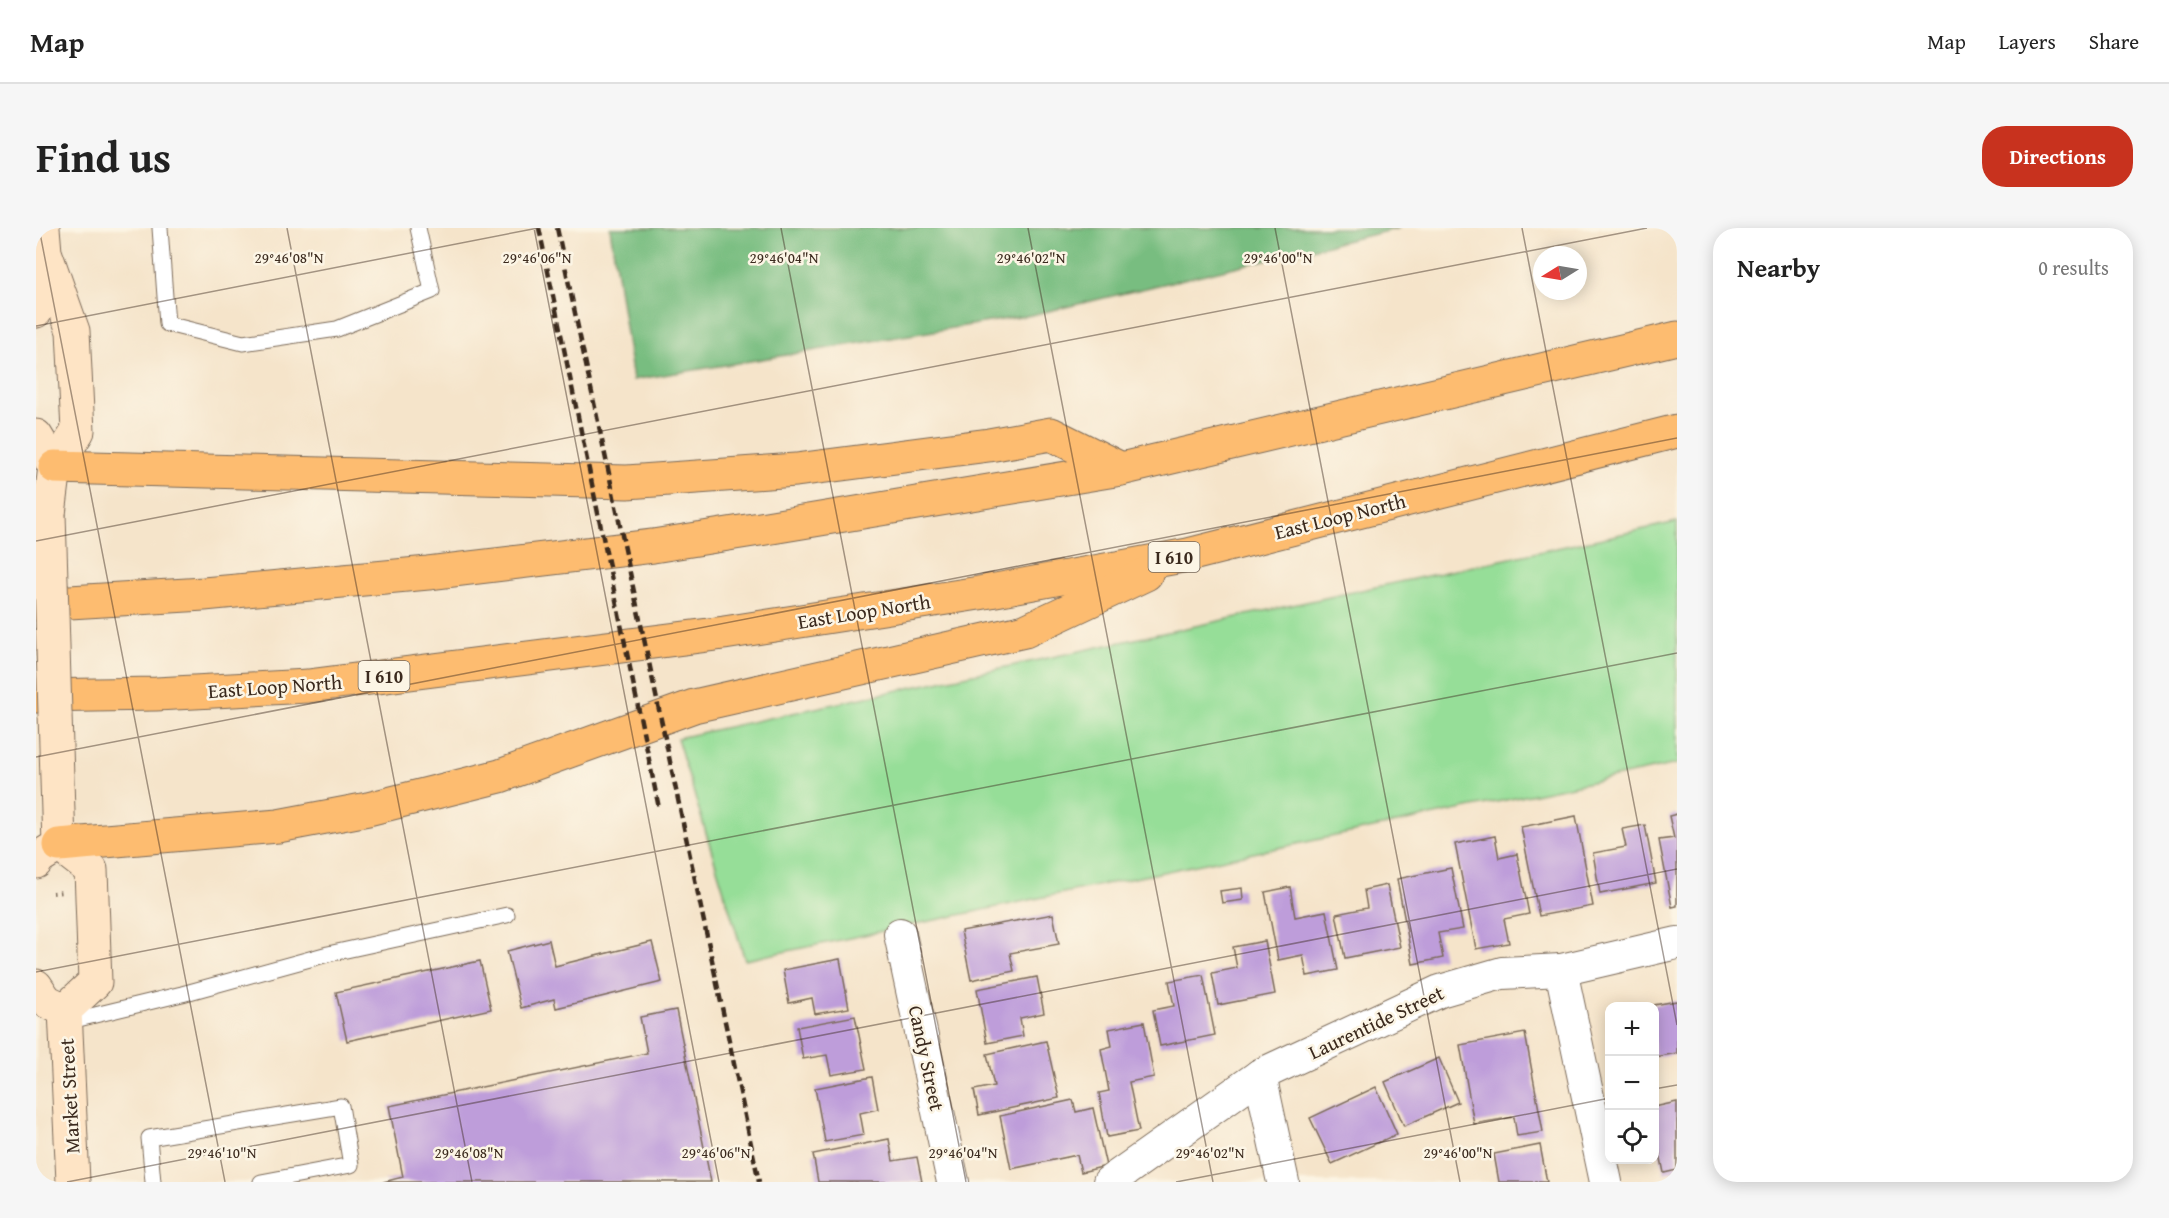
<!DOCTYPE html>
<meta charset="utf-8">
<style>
:root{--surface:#fff;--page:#f6f6f6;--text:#222;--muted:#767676;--line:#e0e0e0;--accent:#c8321e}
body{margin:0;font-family:"Gentium Book Plus",serif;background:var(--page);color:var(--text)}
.controls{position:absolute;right:18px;bottom:18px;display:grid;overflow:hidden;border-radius:12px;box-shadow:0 3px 15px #0003}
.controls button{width:54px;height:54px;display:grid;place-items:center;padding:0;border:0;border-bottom:2px solid var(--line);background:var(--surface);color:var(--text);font:30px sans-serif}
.compass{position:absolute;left:1497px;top:18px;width:54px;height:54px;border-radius:50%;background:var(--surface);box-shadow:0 3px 15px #0003;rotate:259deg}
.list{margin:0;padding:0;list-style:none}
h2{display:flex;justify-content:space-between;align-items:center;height:78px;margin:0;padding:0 24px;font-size:26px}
h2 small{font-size:20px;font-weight:400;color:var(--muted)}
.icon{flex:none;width:33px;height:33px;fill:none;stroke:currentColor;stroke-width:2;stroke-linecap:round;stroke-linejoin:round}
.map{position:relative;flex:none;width:1641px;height:954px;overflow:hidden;border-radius:24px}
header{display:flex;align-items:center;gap:36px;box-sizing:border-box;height:84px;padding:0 30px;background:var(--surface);border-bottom:2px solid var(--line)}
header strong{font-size:28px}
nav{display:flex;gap:33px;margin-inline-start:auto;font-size:21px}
.intro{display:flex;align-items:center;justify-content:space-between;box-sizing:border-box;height:144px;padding:0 36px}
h1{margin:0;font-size:42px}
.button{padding:15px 27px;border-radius:24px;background:var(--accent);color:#fff;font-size:21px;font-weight:700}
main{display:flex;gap:36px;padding:0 36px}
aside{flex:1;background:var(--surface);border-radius:24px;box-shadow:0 3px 15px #0003}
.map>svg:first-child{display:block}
.green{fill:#96de98;stroke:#68845b;stroke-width:1.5}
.forest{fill:#78bd80;stroke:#5a744f;stroke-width:1.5}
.building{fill:#be9dda}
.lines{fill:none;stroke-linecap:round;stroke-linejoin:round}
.service-casing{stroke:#7c6b5a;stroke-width:17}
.minor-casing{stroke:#7c6b5a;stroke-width:34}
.secondary-casing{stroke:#7c6b5a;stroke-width:35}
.motorway-casing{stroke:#7c6b5a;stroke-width:35}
.path{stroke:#7c6b5a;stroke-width:4;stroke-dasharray:1.5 4.5;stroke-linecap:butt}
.service{stroke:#fff;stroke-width:15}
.minor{stroke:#fff;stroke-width:32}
.secondary{stroke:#fee4c5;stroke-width:33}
.motorway{stroke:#fdbc6f;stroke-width:33}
.rail{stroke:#3b2a1e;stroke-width:4.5;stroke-dasharray:9 4.5;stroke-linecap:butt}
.secondary-bridge-casing{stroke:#7c6b5a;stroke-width:35;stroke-linecap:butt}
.secondary-bridge{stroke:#fee4c5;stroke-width:33}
.ticks{fill:none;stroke:#3b2a1e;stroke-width:1.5;stroke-opacity:0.45}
.labels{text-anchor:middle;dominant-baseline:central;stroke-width:5;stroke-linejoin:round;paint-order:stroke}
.shield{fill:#fcf5e5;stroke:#75675a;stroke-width:1.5}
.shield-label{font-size:18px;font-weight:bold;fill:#3b2a1e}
.street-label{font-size:20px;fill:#3b2a1e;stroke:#fcf5e5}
.ticks-label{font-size:15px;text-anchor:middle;fill:#3b2a1e;stroke:#fcf5e5;stroke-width:5;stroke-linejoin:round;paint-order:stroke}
</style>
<header>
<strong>Map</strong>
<nav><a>Map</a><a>Layers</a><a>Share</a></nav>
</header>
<div class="intro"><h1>Find us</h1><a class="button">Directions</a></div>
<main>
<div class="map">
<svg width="1641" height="954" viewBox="0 0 1641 954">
<rect width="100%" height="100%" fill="#fcf5e5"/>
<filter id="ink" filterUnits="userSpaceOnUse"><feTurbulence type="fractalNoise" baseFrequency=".0167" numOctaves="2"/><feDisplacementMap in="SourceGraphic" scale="12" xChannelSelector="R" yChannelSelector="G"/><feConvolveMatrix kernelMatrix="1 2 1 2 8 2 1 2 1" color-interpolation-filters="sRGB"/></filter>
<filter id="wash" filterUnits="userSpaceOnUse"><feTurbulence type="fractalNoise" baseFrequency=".008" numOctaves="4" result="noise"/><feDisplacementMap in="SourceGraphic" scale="24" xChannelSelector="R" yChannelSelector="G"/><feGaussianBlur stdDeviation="1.35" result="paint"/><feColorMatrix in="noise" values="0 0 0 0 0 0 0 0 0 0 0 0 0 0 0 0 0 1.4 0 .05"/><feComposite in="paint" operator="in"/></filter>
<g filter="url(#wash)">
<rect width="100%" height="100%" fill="#f5e4ca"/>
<!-- green -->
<path class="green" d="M 1641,294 L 1641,536 L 709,732 L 641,510 Z"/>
<!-- forest -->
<path class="forest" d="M 574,0 L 1364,0 L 996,87 L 597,152 Z"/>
<g id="blocks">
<!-- building -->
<g class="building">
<path d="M 1641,586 L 1641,678 L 1636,679 L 1623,612 L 1638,610 L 1633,588 Z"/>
<path d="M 1540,588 L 1557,678 L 1503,688 L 1485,599 Z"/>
<path d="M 1609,597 L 1620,655 L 1564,666 L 1557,625 L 1590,619 L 1586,601 Z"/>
<path d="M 1459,608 L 1463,630 L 1481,626 L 1493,686 L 1468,691 L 1473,715 L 1440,721 L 1419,616 Z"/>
<path d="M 1415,640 L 1427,701 L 1402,705 L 1407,730 L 1377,736 L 1361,651 Z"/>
<path d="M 1351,657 L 1364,719 L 1309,730 L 1300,686 L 1331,680 L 1328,662 Z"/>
<path d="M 1254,659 L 1259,689 L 1290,683 L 1302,742 L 1271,748 L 1267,727 L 1242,732 L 1229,664 Z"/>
<path d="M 1206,660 L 1207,672 L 1186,675 L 1184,663 Z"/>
<path d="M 1017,686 L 1023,716 L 974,725 L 978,743 L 935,752 L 925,703 Z"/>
<path d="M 513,712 L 519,738 L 616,714 L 626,754 L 520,780 L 518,771 L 485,780 L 471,723 Z"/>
<path d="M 1229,713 L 1239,766 L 1182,777 L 1176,745 L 1201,740 L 1197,719 Z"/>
<path d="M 804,731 L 813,780 L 779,786 L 776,770 L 753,775 L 747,742 Z"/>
<path d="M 444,733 L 455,781 L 311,813 L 300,764 Z"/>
<path d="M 1167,747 L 1179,807 L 1124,818 L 1117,782 L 1138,778 L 1133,753 Z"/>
<path d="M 1001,749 L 1008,785 L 984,790 L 987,808 L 951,815 L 941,761 Z"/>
<path d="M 1641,773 L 1641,825 L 1618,829 L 1618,777 Z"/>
<path d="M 640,782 L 675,954 L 347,954 L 367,949 L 353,878 L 611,825 L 604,789 Z"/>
<path d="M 819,788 L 830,841 L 795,847 L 791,827 L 767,831 L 761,799 Z"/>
<path d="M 1108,794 L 1118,849 L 1093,854 L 1103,903 L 1071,909 L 1063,865 L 1073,863 L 1065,821 L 1076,818 L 1073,801 Z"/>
<path d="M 1489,805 L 1507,904 L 1481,908 L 1478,889 L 1438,896 L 1424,817 Z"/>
<path d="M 1010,813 L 1023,870 L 943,887 L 938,862 L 958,858 L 951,826 Z"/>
<path d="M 1403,830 L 1422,874 L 1368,898 L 1349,854 Z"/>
<path d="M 836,849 L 842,881 L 824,885 L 828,907 L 789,914 L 779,860 Z"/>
<path d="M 1340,859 L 1361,906 L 1296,936 L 1274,890 Z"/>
<path d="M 1037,872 L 1040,884 L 1057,880 L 1070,938 L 1045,944 L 1041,927 L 975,941 L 964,888 Z"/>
<path d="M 1641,874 L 1641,942 L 1628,945 L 1618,896 L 1618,879 Z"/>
<path d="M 853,911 L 857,933 L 881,929 L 886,954 L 782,954 L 777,926 Z"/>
<path d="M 1504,917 L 1511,954 L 1463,954 L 1458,926 Z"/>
</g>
</g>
</g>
<g filter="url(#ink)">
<use href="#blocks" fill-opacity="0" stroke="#7c6b5a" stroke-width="1.5"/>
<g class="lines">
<!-- service casing -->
<g class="service-casing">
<g id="service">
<path d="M 124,0 L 131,96 L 207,115 L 301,101 L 396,63 L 382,0"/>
<path d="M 30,794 L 146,766 L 292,726 L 471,687"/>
<path d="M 117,954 L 113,910 L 305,878 L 315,937 L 225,954"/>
</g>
</g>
<!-- minor casing -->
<g class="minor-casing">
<g id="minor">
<path d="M 864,706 L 917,954"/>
<path d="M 1525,742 L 1570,954"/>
<path d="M 1224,847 L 1247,954"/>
<path d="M 1073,954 L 1224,847 L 1404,763 L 1466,745 L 1525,742 L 1641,715"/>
</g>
</g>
<!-- secondary casing -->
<g class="secondary-casing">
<g id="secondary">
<path d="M 7,0 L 9,24 L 37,103 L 42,203 L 19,239 L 13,286"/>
<path d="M 0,83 L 8,29"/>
<path d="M 0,208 L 19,239"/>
<path d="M 19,485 L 23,617"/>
<path d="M 23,617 L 55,642 L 59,754 L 29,782 L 37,954"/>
<path d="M 0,634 L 2,630 L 23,617"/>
<path d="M 0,758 L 10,773 L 29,782"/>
</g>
</g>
<!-- motorway casing -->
<g class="motorway-casing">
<g id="motorway">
<path d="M 19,239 L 591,254 L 760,242 L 953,217 L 1015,206 L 1085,241"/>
<path d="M 0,376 L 168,366 L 392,345 L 617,318 L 730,300 L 1085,241 L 1641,110"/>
<path d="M 0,468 L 120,466 L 272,458 L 688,405 L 943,365 L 1152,327 L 1641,203"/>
<path d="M 23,617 L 242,598 L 332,581 L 464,548 L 658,478 L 989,403 L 1110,346"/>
</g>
</g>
<!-- path -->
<path class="path" d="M 17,665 L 27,664"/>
<!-- service -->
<use href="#service" class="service"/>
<!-- minor -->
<use href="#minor" class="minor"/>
<!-- secondary -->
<use href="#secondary" class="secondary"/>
<!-- motorway -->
<use href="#motorway" class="motorway"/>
<!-- rail -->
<g class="rail">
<path d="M 503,0 L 623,580"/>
<path d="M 521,0 L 723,954"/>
</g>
<!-- secondary-bridge casing -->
<g class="secondary-bridge-casing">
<path id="secondary-bridge" d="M 13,286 L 19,485"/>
</g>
<!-- secondary-bridge -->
<use href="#secondary-bridge" class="secondary-bridge"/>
</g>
</g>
<!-- ticks -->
<path class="ticks" d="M 3,0 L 189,954M 251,0 L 436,954M 498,0 L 683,954M 745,0 L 930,954M 992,0 L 1177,954M 1239,0 L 1424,954M 1486,0 L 1641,797M 0,98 L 502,0M 0,313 L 1611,0M 0,529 L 1641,210M 0,744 L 1641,425M 1618,861 L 1641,857M 31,954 L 1641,641M 1140,954 L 1574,870"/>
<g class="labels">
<!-- shield labels -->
<g class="shield">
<rect x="1112.5" y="314" width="51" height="30" rx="4.5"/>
<rect x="322.5" y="433" width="51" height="30" rx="4.5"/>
</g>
<g class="shield-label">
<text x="1138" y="329">I 610</text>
<text x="348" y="448">I 610</text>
</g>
<!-- street labels -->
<g class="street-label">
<text transform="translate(1304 288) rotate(-14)">East Loop North</text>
<text transform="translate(828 383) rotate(-9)">East Loop North</text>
<text transform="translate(239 458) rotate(-4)">East Loop North</text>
<text transform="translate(1340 794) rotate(-25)">Laurentide Street</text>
<text transform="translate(891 830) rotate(78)">Candy Street</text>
<text transform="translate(33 868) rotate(-93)">Market Street</text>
</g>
</g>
<g class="ticks-label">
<text x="253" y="35">29°46'08"N</text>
<text x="501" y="35">29°46'06"N</text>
<text x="748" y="35">29°46'04"N</text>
<text x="995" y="35">29°46'02"N</text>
<text x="1242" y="35">29°46'00"N</text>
<text x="186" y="930">29°46'10"N</text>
<text x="433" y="930">29°46'08"N</text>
<text x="680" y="930">29°46'06"N</text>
<text x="927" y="930">29°46'04"N</text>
<text x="1174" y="930">29°46'02"N</text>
<text x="1422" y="930">29°46'00"N</text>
</g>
</svg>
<div class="controls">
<button>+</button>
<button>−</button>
<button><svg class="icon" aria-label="locate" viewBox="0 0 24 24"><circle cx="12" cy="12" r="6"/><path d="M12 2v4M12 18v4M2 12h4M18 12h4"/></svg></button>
</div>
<svg class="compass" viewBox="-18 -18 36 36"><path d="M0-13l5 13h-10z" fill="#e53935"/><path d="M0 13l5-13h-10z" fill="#767676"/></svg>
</div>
<aside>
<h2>Nearby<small>0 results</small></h2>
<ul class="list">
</ul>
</aside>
</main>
